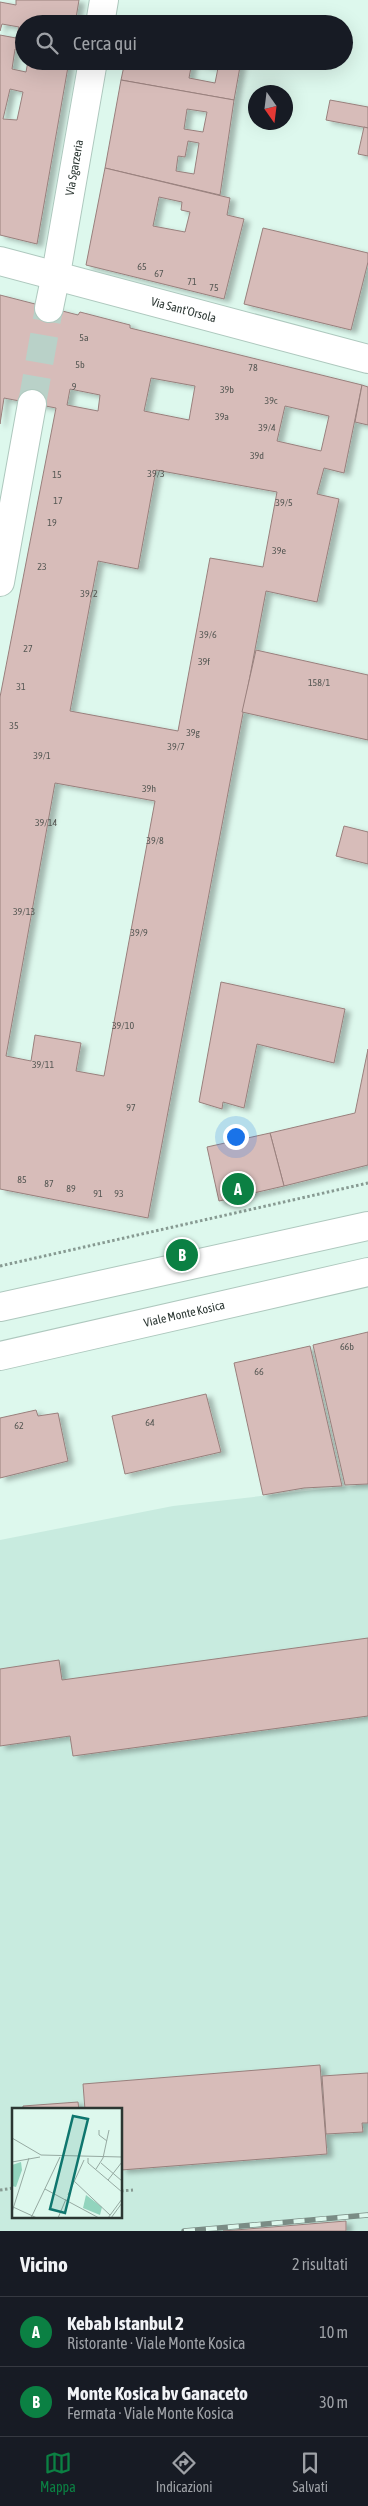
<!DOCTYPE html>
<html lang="it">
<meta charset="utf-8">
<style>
:root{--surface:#171b24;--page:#242831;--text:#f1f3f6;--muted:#9ea1a6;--line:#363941;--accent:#0b8043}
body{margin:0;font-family:"Asap Condensed",sans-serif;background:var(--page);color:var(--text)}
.compass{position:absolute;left:248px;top:85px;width:45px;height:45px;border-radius:50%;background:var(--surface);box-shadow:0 5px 20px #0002;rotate:166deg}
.you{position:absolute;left:235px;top:1136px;width:18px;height:18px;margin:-12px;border:4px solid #fff;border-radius:50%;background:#1a73e8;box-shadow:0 0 0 8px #1a73e833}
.badge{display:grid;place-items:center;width:32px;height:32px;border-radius:50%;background:var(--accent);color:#fff;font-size:16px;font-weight:700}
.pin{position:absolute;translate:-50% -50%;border:2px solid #fff;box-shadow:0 1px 5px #0006}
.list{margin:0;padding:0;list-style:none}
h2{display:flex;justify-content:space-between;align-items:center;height:65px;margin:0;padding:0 20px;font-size:21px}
h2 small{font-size:16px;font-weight:400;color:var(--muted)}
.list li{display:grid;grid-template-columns:32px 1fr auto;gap:15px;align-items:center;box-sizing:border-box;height:70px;padding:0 20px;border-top:1px solid var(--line)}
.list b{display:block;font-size:19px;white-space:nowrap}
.list p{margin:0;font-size:16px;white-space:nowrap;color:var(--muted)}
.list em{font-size:16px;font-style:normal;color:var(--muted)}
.icon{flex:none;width:28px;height:28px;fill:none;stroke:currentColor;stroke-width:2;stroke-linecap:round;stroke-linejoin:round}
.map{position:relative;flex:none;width:368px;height:2231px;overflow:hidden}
.search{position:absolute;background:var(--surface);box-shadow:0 5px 20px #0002;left:15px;right:15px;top:15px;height:55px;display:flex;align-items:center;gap:12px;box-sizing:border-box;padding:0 18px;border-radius:28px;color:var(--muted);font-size:19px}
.sheet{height:205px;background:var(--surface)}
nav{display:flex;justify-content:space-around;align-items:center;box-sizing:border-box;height:70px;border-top:1px solid var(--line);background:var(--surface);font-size:14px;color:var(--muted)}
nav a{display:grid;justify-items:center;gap:2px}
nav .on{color:var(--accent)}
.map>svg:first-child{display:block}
.built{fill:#c8ebdf;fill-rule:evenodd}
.building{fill:#d7bcb9;stroke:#99807d;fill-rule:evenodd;filter:url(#shadow)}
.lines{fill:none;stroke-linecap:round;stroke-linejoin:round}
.pedestrian-tunnel{stroke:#b9d1c8;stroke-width:28;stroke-dasharray:28 14;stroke-linecap:butt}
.pedestrian-casing{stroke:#aec8be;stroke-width:30}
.minor-casing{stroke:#aec8be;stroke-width:30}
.tertiary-casing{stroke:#aec8be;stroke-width:30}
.path{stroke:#879a92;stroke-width:3;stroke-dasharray:2.5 2.5;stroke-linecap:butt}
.pedestrian{stroke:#fff;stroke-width:28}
.minor{stroke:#fff;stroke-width:28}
.tertiary{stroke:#fff;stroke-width:28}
.rail-casing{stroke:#7a8c85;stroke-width:5.5}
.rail{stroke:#ddf8ed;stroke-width:4;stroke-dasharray:11;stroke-linecap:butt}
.labels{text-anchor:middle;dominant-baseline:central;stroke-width:4;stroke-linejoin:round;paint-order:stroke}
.number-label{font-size:10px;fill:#565854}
.street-label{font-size:12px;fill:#2b3632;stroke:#ddf8ed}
.inset-road{fill:none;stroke:#96aaa2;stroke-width:1}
.view{fill:#0f766e;fill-opacity:0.15;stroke:#0f766e;stroke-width:2.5}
.inset-edge{fill:none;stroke:#2b3632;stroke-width:2.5}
</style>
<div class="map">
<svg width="368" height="2231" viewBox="0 0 368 2231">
<defs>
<filter id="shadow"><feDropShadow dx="5.5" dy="3" stdDeviation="2.5" flood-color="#0004"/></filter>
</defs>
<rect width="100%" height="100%" fill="#ddf8ed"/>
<!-- built -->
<path class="built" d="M 368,1484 L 368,2231 L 0,2231 L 0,1540 L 173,1506 ZM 14,2110 L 121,2110 L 121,2217 L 14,2217 Z"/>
<!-- building -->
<g class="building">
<path d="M 16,0 L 79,0 L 75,24 L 24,24 L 24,51 L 15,49 L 12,69 L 26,72 L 28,61 L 69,61 L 37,244 L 0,235 L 0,35 L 16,38 L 19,27 L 2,24 L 0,31 L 0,2 L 16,5 ZM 10,89 L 23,92 L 17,120 L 3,119 Z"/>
<path d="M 125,61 L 241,61 L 234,100 L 121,80 ZM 192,62 L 218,68 L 215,83 L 189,78 Z"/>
<path d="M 121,80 L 234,100 L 220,195 L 105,168 ZM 187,109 L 207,112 L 203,132 L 184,129 ZM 188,141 L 199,143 L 194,174 L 176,171 L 178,156 L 185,157 Z"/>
<path d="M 330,100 L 368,107 L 368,128 L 326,120 Z"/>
<path d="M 364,127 L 368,128 L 368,156 L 358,154 Z"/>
<path d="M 105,168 L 230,198 L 227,215 L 244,219 L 224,299 L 86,265 ZM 159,197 L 182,202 L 181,210 L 190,212 L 185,232 L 153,226 Z"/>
<path d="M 263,228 L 368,253 L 368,262 L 351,330 L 244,304 Z"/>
<path d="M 0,295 L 78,315 L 80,312 L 130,325 L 130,328 L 362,385 L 344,473 L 324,468 L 317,494 L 339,499 L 317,602 L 266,591 L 148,1218 L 0,1189 L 0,697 L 56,408 L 4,398 L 0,424 ZM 151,378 L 195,386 L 189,420 L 144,411 ZM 70,389 L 100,395 L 98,411 L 67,405 ZM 285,406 L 329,416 L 321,451 L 277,441 ZM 156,470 L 277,492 L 263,567 L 210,558 L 178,731 L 70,711 L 98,561 L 138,569 ZM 55,783 L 155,801 L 104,1076 L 76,1071 L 81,1043 L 35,1035 L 31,1061 L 6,1056 Z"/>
<path d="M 362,385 L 368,387 L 368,425 L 355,422 Z"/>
<path d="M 256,650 L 368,675 L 368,740 L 242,712 Z"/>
<path d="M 344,826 L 368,832 L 368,864 L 336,856 Z"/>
<path d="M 221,982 L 345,1009 L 334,1063 L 257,1044 L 244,1108 L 223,1102 L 222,1109 L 199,1102 Z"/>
<path d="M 368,1049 L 368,1165 L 284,1186 L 270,1133 L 355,1113 Z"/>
<path d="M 270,1133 L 284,1186 L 219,1201 L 207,1147 Z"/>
<path d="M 368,1332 L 368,1484 L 345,1485 L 313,1345 Z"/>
<path d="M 310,1346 L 342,1486 L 304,1488 L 263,1495 L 234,1363 Z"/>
<path d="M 206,1394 L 221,1452 L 125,1474 L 112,1416 Z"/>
<path d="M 36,1410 L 38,1416 L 58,1413 L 68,1461 L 0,1478 L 0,1418 Z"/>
<path d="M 368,1638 L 368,1716 L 73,1756 L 70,1736 L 0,1746 L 0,1669 L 59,1660 L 62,1680 Z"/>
<path d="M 320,2065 L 327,2154 L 121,2170 L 121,2110 L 85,2110 L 83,2084 Z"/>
<path d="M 368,2073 L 368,2123 L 362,2123 L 363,2132 L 326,2134 L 322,2076 Z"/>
<path d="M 78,2102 L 79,2110 L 23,2110 L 23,2106 Z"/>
<path d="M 346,2221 L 346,2231 L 223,2231 Z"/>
</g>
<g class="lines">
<!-- pedestrian-tunnel -->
<path class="pedestrian-tunnel" d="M 32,404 L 49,308"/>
<!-- pedestrian casing -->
<g class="pedestrian-casing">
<g id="pedestrian">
<path d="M 49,308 L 56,274"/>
<path d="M 0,582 L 32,404"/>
</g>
</g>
<!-- minor casing -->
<g class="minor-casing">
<g id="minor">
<path d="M 100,24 L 104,0"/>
<path id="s1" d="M 0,261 L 368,359"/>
<path id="s2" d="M 56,274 L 93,61"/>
</g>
</g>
<!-- tertiary casing -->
<g class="tertiary-casing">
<g id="tertiary">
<path d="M 0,1307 L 368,1226"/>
<path id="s3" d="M 0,1356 L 368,1272"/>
</g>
</g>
<!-- path -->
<g class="path">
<path d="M 0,1266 L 368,1183"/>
<path d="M 0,2190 L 14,2188"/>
<path d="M 121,2191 L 133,2190"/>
</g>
<!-- pedestrian -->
<use href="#pedestrian" class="pedestrian"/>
<!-- minor -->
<use href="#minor" class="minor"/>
<!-- tertiary -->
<use href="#tertiary" class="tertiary"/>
<!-- rail casing -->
<g class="rail-casing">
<path id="rail" d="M 184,2231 L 368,2215"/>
</g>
<!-- rail -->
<use href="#rail" class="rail"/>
</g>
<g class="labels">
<!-- number labels -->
<g class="number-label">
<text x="142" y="266">65</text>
<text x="159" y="273">67</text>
<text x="192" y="281">71</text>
<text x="214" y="287">75</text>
<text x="84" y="337">5a</text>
<text x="80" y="364">5b</text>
<text x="253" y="367">78</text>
<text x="74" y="386">9</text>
<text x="227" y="389">39b</text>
<text x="271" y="400">39c</text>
<text x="222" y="416">39a</text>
<text x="267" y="427">39/4</text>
<text x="257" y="455">39d</text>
<text x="156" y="473">39/3</text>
<text x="57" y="474">15</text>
<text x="58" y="500">17</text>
<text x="284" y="502">39/5</text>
<text x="52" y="522">19</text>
<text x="279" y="550">39e</text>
<text x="42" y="566">23</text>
<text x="89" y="593">39/2</text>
<text x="208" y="634">39/6</text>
<text x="28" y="648">27</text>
<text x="204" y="661">39f</text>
<text x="319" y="682">158/1</text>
<text x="21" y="686">31</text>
<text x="14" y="725">35</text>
<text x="193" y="732">39g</text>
<text x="176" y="746">39/7</text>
<text x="42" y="755">39/1</text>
<text x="149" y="788">39h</text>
<text x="46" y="822">39/14</text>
<text x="155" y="840">39/8</text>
<text x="24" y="911">39/13</text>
<text x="139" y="932">39/9</text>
<text x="123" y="1025">39/10</text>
<text x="43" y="1064">39/11</text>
<text x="131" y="1107">97</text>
<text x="22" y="1179">85</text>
<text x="49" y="1183">87</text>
<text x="71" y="1188">89</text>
<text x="98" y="1193">91</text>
<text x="119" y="1193">93</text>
<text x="347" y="1346">66b</text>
<text x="259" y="1371">66</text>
<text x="150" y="1422">64</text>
<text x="19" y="1425">62</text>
</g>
<!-- street labels -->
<g class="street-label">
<text stroke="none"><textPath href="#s2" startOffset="108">Via Sgarzeria</textPath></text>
<text stroke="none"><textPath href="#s1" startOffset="190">Via Sant'Orsola</textPath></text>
<text stroke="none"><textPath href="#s3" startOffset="189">Viale Monte Kosica</textPath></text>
</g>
</g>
<!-- overview -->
<g transform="translate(12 2108)">
<rect width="110" height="110" fill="#ddf8ed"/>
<path d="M 9,54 L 10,62 L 4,79 L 0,78 L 0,57 ZM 74,87 L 90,99 L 88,107 L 71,100 Z" fill="#91d4bd"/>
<path class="inset-road" d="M 87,22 L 87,27 L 95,33M 0,30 L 29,47 L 110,49M 76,50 L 76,55 L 110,84M 0,54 L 28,49M 89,55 L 110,73M 84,61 L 91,50 L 97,22M 96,72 L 110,54M 62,73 L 98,107M 33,81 L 87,110M 56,87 L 72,52M 1,99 L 25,110M 0,104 L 17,50M 19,110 L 48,49M 46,110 L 54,91M 96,110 L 110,91M 99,110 L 110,95"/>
<path class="view" d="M 61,8 L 76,11 L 53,105 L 38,101 Z"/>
<rect width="110" height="110" class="inset-edge"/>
</g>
</svg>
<svg class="compass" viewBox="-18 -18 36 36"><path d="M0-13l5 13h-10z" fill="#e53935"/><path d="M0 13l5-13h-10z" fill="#9ea1a6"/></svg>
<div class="you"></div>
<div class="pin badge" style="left:238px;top:1189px">A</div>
<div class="pin badge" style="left:182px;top:1255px">B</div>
<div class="search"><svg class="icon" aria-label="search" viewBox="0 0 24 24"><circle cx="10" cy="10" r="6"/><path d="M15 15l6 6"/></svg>Cerca qui</div>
</div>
<section class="sheet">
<h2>Vicino<small>2 risultati</small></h2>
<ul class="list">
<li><span class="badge">A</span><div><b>Kebab Istanbul 2</b><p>Ristorante · Viale Monte Kosica</p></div><em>10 m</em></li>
<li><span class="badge">B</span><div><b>Monte Kosica bv Ganaceto</b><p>Fermata · Viale Monte Kosica</p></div><em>30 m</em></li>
</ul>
</section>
<nav>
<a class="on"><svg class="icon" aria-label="map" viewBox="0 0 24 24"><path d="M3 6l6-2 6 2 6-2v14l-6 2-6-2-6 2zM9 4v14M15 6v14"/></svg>Mappa</a>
<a><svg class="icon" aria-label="directions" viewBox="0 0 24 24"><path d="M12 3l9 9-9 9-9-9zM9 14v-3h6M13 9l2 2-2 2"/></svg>Indicazioni</a>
<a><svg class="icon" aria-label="saved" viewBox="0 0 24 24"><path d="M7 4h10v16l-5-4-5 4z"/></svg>Salvati</a>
</nav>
